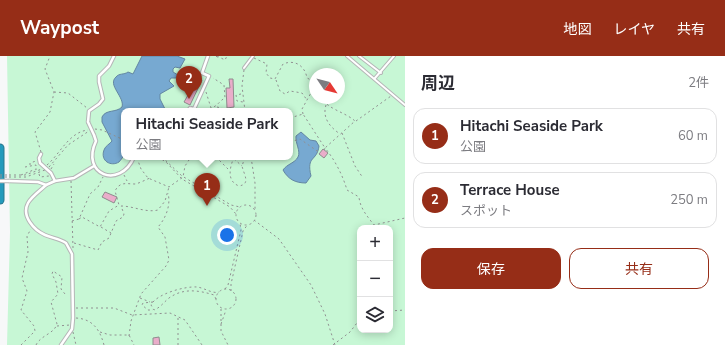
<!DOCTYPE html>
<html lang="ja">
<meta charset="utf-8">
<style>
:root{--surface:#fff;--page:#f2f2f3;--text:#2b2b33;--muted:#7c7c81;--line:#e1e1e2;--accent:#962d17}
body{margin:0;font-family:"Nunito Sans","Noto Sans JP",sans-serif;background:var(--page);color:var(--text)}
.controls{position:absolute;right:12px;bottom:12px;display:grid;overflow:hidden;border-radius:8px;box-shadow:0 2px 10px #0003}
.controls button{width:36px;height:36px;display:grid;place-items:center;padding:0;border:0;border-bottom:1px solid var(--line);background:var(--surface);color:var(--text);font:20px sans-serif}
.compass{position:absolute;left:309px;top:12px;width:36px;height:36px;border-radius:50%;background:var(--surface);box-shadow:0 2px 10px #0003;rotate:125deg}
.you{position:absolute;left:227px;top:179px;width:14px;height:14px;margin:-10px;border:3px solid #fff;border-radius:50%;background:#1a73e8;box-shadow:0 0 0 6px #1a73e833}
.badge{display:grid;place-items:center;width:26px;height:26px;border-radius:50%;background:var(--accent);color:#fff;font-size:13px;font-weight:700}
.pin{position:absolute;translate:-50% -33px;filter:drop-shadow(0 1px 2px #0008)}
.pin::after{content:'';position:absolute;top:21px;width:14px;height:12px;background:inherit;clip-path:polygon(0 0,100% 0,50% 100%)}
.popup{position:absolute;left:121px;top:52px;width:172px;height:52px;box-sizing:border-box;display:grid;place-content:center;border-radius:8px;background:var(--surface);filter:drop-shadow(0 1px 3px #0005);font-size:13px;white-space:nowrap;color:var(--muted)}
.popup b{font-size:15px;color:var(--text)}
.popup::after{content:'';position:absolute;left:50%;top:100%;margin-left:-8px;border:8px solid transparent;border-top-color:var(--surface)}
.list{margin:0;padding:0;list-style:none}
h2{display:flex;justify-content:space-between;align-items:center;height:52px;margin:0;padding:0 16px;font-size:17px}
h2 small{font-size:13px;font-weight:400;color:var(--muted)}
.list li{display:grid;grid-template-columns:26px 1fr auto;gap:12px;align-items:center;box-sizing:border-box;height:56px;margin:0 8px 8px;padding:0 8px;border:1px solid var(--line);border-radius:12px}
.list b{display:block;font-size:15px;white-space:nowrap}
.list p{margin:0;font-size:13px;white-space:nowrap;color:var(--muted)}
.list em{font-size:13px;font-style:normal;color:var(--muted)}
.actions{display:flex;gap:8px;padding:12px 16px}
.actions a{flex:1;padding:9px 0;border:1px solid var(--accent);border-radius:12px;text-align:center;font-size:14px;color:var(--accent)}
.actions .main{background:var(--accent);color:#fff}
.icon{flex:none;width:22px;height:22px;fill:none;stroke:currentColor;stroke-width:2;stroke-linecap:round;stroke-linejoin:round}
.map{position:relative;flex:none;width:405px;height:289px;overflow:hidden}
header{display:flex;align-items:center;gap:24px;box-sizing:border-box;height:56px;padding:0 20px;background:var(--accent);color:#fff}
header strong{font-size:19px}
nav{display:flex;gap:22px;margin-inline-start:auto;font-size:14px}
main{display:flex}
aside{flex:1;background:var(--surface)}
.map>svg:first-child{display:block}
.green{fill:#c7f7d5;fill-rule:evenodd}
.water{fill:#77a9d1;stroke:#6386a2}
.building{fill:#eaadca;stroke:#8e8c8d}
.lines{fill:none;stroke-linecap:round;stroke-linejoin:round}
.service-casing{stroke:#b5b6b7;stroke-width:4}
.pedestrian-casing{stroke:#b5b6b7;stroke-width:4.5}
.motorway-casing{stroke:#2a778d;stroke-width:9}
.path{stroke:#909091;stroke-width:1;stroke-dasharray:2 3;stroke-linecap:butt}
.service{stroke:#fff;stroke-width:2}
.pedestrian{stroke:#fff;stroke-width:2.5}
.motorway{stroke:#249abc;stroke-width:7}
.pedestrian-bridge-casing{stroke:#b5b6b7;stroke-width:4.5;stroke-linecap:butt}
.path-bridge{stroke:#909091;stroke-width:1;stroke-dasharray:2 3;stroke-linecap:butt}
.pedestrian-bridge{stroke:#fff;stroke-width:2.5}
</style>
<header>
<strong>Waypost</strong>
<nav><a>地図</a><a>レイヤ</a><a>共有</a></nav>
</header>
<main>
<div class="map">
<svg width="405" height="289" viewBox="0 0 405 289">
<rect width="100%" height="100%" fill="#f7f8f9"/>
<!-- green -->
<path class="green" d="M 7,0 L 405,0 L 405,289 L 7,289 L 10,176 ZM 315,18 L 339,18 L 339,42 L 315,42 ZM 124,55 L 290,55 L 290,101 L 124,101 ZM 360,172 L 390,172 L 390,274 L 360,274 Z"/>
<!-- water -->
<g class="water">
<path d="M 142,0 L 177,0 L 185,3 L 180,12 L 175,11 L 173,13 L 173,16 L 178,19 L 176,22 L 171,22 L 169,25 L 174,30 L 160,38 L 160,43 L 166,55 L 124,55 L 124,90 L 122,93 L 123,101 L 119,106 C 111,111 100,105 104,94 C 105,90 110,88 112,85 L 102,66 L 102,61 C 106,53 116,57 122,51 C 125,41 107,29 116,21 C 119,17 124,19 128,16 L 133,18 Z"/>
<path d="M 301,76 L 310,84 L 316,85 L 319,90 C 317,106 306,99 311,120 L 306,127 C 295,127 288,123 283,114 C 287,108 295,107 298,101 C 301,95 295,87 296,80 Z"/>
</g>
<!-- building -->
<g class="building">
<path d="M 198,22 L 202,24 L 190,49 L 184,46 Z"/>
<path d="M 229,23 L 233,23 L 234,51 L 227,52 L 226,32 L 230,32 Z"/>
<path d="M 323,93 L 328,97 L 324,102 L 319,98 Z"/>
<path d="M 105,136 L 117,141 L 114,147 L 102,141 Z"/>
<path d="M 159,281 L 160,289 L 153,289 L 153,282 Z"/>
</g>
<g class="lines">
<!-- service casing -->
<g class="service-casing">
<g id="service">
<path d="M 347,0 L 405,49"/>
<path d="M 359,0 L 381,17"/>
<path d="M 244,12 L 253,0"/>
<path d="M 375,22 L 394,0"/>
</g>
</g>
<!-- pedestrian casing -->
<g class="pedestrian-casing">
<g id="pedestrian">
<path d="M 188,55 L 190,52 L 194,53 L 209,20 L 202,17 L 208,0"/>
<path d="M 88,66 L 89,55 L 99,48 L 103,43 L 99,26 L 99,20 L 109,10 L 114,0"/>
<path d="M 94,79 L 96,85 C 80,119 120,134 134,101"/>
<path d="M 41,98 L 39,102 L 40,107 L 51,117 L 55,125"/>
<path d="M 9,125 L 38,126 L 46,129 L 55,125 L 74,122 L 94,110"/>
<path d="M 46,129 C 40,135 32,140 28,147 C 21,160 34,174 45,179 C 52,182 60,183 66,187 L 72,198 L 73,262 L 72,273 L 61,289"/>
</g>
</g>
<!-- motorway casing -->
<g class="motorway-casing">
<path id="motorway" d="M 0,92 L 0,144"/>
</g>
<!-- path -->
<g class="path">
<path d="M 216,0 L 218,2"/>
<path d="M 217,0 L 225,4 L 227,0"/>
<path d="M 254,2 L 267,8 L 266,17 L 270,22 L 275,23 L 283,8 C 295,3 305,10 307,22 L 315,26"/>
<path d="M 244,14 L 242,30 L 245,55"/>
<path d="M 276,24 L 280,35 L 285,38 L 290,35 L 302,37 L 307,44"/>
<path d="M 54,36 L 68,37 L 87,52"/>
<path d="M 206,36 L 211,52 C 218,50 219,45 225,42 L 224,29 L 213,22"/>
<path d="M 241,38 L 236,39 L 237,45 L 243,46"/>
<path d="M 326,49 C 322,62 330,71 340,78"/>
<path d="M 217,51 L 232,55"/>
<path d="M 303,58 L 302,53 L 312,35 L 315,34"/>
<path d="M 290,62 L 303,58 L 325,92 L 355,65 C 345,56 327,53 322,42"/>
<path d="M 356,65 L 391,40"/>
<path d="M 95,73 L 102,74 L 124,84"/>
<path d="M 342,77 L 355,110 L 363,122"/>
<path d="M 290,86 L 300,83 L 320,97"/>
<path d="M 324,94 L 325,92 C 335,104 343,120 347,134 L 359,141 C 360,152 367,160 374,169 L 405,162"/>
<path d="M 41,96 L 35,76 L 50,56 L 54,36 L 45,13 L 50,0"/>
<path d="M 158,101 L 166,106 L 182,123 L 230,151 L 236,158"/>
<path d="M 162,101 L 182,120 L 231,149 L 240,151"/>
<path d="M 216,101 L 228,113"/>
<path d="M 234,101 C 230,111 226,125 239,130 C 251,128 244,119 242,110 L 245,101"/>
<path d="M 251,101 L 255,127 L 255,154"/>
<path d="M 137,102 L 141,113 L 148,122 L 169,131 L 183,121 L 185,110 L 191,101"/>
<path d="M 234,103 L 242,110"/>
<path d="M 30,109 L 30,107 L 36,105"/>
<path d="M 47,109 C 60,98 69,76 88,74"/>
<path d="M 25,111 L 36,109 L 36,112"/>
<path d="M 49,111 L 68,89 L 89,75"/>
<path d="M 51,113 L 54,108"/>
<path d="M 39,118 L 40,121 L 49,120"/>
<path d="M 9,119 L 25,119 L 42,113"/>
<path d="M 21,119 L 36,113 L 40,114"/>
<path d="M 124,119 L 127,125"/>
<path d="M 9,121 L 26,121 L 45,114"/>
<path d="M 71,125 L 73,192"/>
<circle cx="246" cy="159" r="10"/>
<path d="M 121,150 C 133,150 146,157 158,154 L 165,145 L 169,131"/>
<path d="M 79,163 L 82,161 L 100,171 L 109,155 L 119,149 L 115,135 C 120,125 127,128 135,128 C 140,127 145,124 150,122"/>
<path d="M 254,164 L 279,183 L 311,229 L 325,258 L 335,289"/>
<path d="M 72,165 L 79,163 L 90,138 L 98,131 L 103,121"/>
<path d="M 101,171 L 111,177"/>
<path d="M 74,187 L 98,194 L 102,186 L 109,182 L 116,165 L 123,161 L 124,158 L 121,150"/>
<path d="M 225,233 L 228,229 L 241,174 L 240,167"/>
<circle cx="226" cy="243" r="10"/>
<path d="M 231,235 L 231,228 L 243,175 L 248,168"/>
<path d="M 140,242 L 150,246"/>
<path d="M 216,243 L 214,239 C 198,234 183,232 169,242 C 163,247 161,251 154,254 L 151,249 C 156,238 185,230 197,231 C 205,232 212,238 219,236"/>
<path d="M 153,246 L 143,247 L 142,249 L 148,254 L 153,254"/>
<path d="M 76,252 L 114,252 L 132,259 L 170,257 L 185,264 L 202,289"/>
<path d="M 221,253 L 221,275 L 228,289"/>
<path d="M 390,255 L 405,254"/>
<path d="M 76,262 C 93,263 100,274 104,289"/>
<path d="M 221,268 L 226,254"/>
<path d="M 57,270 L 70,269"/>
<path d="M 73,276 L 76,289"/>
<path d="M 100,276 L 110,279 L 129,279 L 134,289"/>
<path d="M 129,280 L 131,265 L 141,238 L 166,210 L 169,204 L 165,181 L 158,171 C 166,162 171,149 168,137"/>
<path d="M 21,289 L 35,275 L 34,270 L 21,254 L 27,235 L 22,222 L 28,196 L 27,180 L 31,173"/>
<path d="M 36,289 C 41,279 54,278 57,268 L 51,246 L 58,238 L 56,226 L 52,218 L 53,215 L 62,221 L 61,233 L 65,238"/>
<path d="M 178,289 L 178,261"/>
<path d="M 333,289 L 350,276 L 360,263"/>
</g>
<!-- service -->
<use href="#service" class="service"/>
<!-- pedestrian -->
<use href="#pedestrian" class="pedestrian"/>
<!-- motorway -->
<use href="#motorway" class="motorway"/>
<!-- pedestrian-bridge casing -->
<g class="pedestrian-bridge-casing">
<g id="pedestrian-bridge">
<path d="M 88,66 L 94,79"/>
<path d="M 0,125 L 9,125"/>
</g>
</g>
<!-- path-bridge -->
<g class="path-bridge">
<path d="M 0,119 L 9,119"/>
<path d="M 0,121 L 9,121"/>
</g>
<!-- pedestrian-bridge -->
<use href="#pedestrian-bridge" class="pedestrian-bridge"/>
</g>
</svg>
<div class="controls">
<button>+</button>
<button>−</button>
<button><svg class="icon" aria-label="layers" viewBox="0 0 24 24"><path d="M12 4l9 5-9 5-9-5zM3 14l9 5 9-5"/></svg></button>
</div>
<svg class="compass" viewBox="-18 -18 36 36"><path d="M0-13l5 13h-10z" fill="#e53935"/><path d="M0 13l5-13h-10z" fill="#7c7c81"/></svg>
<div class="you"></div>
<div class="pin badge" style="left:207px;top:150px">1</div>
<div class="popup"><b>Hitachi Seaside Park</b>公園</div>
<div class="pin badge" style="left:189px;top:43px">2</div>
</div>
<aside>
<h2>周辺<small>2件</small></h2>
<ul class="list">
<li><span class="badge">1</span><div><b>Hitachi Seaside Park</b><p>公園</p></div><em>60 m</em></li>
<li><span class="badge">2</span><div><b>Terrace House</b><p>スポット</p></div><em>250 m</em></li>
</ul>
<div class="actions"><a class="main">保存</a><a>共有</a></div>
</aside>
</main>
